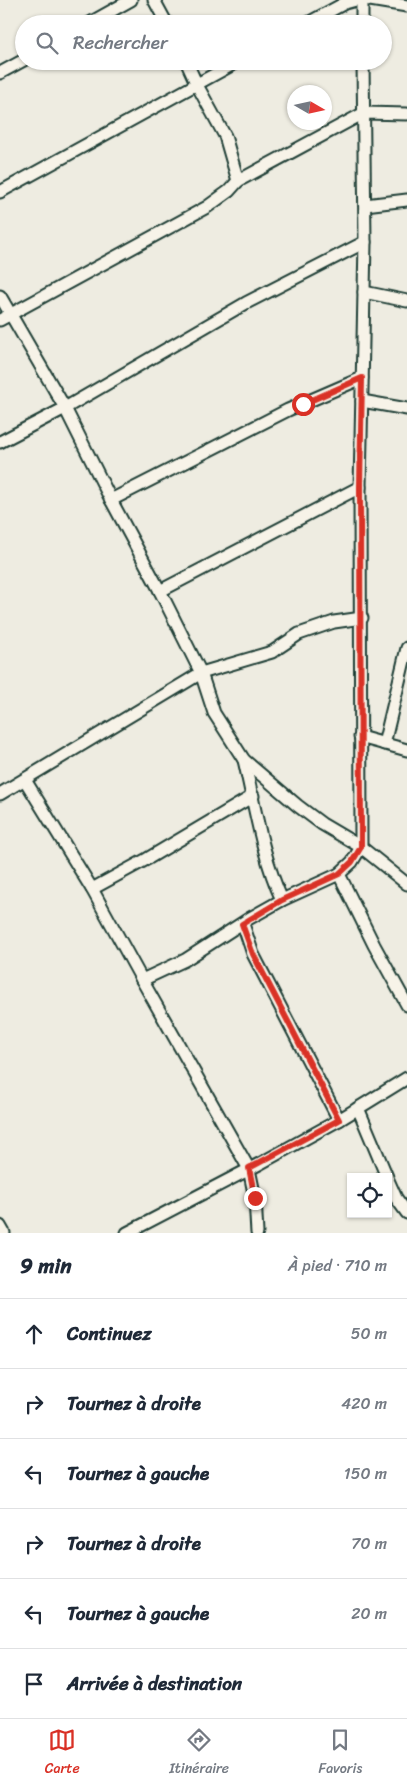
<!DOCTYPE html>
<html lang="fr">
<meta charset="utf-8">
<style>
:root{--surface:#fff;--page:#f6f6f7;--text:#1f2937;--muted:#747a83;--line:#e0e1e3;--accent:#d93025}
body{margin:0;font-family:Sriracha,sans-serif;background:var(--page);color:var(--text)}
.controls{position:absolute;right:15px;bottom:15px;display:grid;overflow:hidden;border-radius:0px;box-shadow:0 1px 4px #0004}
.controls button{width:45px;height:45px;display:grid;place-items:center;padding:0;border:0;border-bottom:1px solid var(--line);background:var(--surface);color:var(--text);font:25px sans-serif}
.compass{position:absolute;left:287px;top:85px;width:45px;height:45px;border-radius:50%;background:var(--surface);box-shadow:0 1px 4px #0004;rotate:99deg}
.stop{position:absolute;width:15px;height:15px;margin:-11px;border:4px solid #d93025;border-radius:50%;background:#fff}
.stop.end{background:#d93025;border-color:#fff;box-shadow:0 1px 5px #0008}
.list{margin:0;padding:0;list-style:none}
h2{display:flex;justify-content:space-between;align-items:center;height:65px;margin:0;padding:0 20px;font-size:21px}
h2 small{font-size:16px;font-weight:400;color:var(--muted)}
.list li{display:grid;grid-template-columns:32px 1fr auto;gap:15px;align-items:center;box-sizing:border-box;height:70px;padding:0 20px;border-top:1px solid var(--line)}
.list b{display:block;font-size:19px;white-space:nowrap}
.list em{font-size:16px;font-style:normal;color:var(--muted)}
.icon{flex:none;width:28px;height:28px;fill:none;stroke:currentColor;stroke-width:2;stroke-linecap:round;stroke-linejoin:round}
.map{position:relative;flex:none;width:407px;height:1233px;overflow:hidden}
.search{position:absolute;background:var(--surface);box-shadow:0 1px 4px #0004;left:15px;right:15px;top:15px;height:55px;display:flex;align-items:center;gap:12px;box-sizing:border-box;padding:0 18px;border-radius:28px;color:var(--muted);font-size:19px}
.sheet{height:485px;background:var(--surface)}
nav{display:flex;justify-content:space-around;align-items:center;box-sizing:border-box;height:70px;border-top:1px solid var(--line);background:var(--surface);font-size:14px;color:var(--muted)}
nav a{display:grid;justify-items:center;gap:2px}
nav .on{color:var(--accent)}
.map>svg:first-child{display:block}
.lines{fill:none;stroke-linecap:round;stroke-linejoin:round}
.minor-casing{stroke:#1f3d34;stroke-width:15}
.minor{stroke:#f7f3e8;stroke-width:11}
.route{stroke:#d93025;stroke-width:6}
</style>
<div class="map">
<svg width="407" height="1233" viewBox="0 0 407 1233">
<rect width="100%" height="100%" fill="#eeece1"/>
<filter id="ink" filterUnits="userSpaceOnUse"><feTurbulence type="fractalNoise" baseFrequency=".02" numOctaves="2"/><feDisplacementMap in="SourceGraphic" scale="10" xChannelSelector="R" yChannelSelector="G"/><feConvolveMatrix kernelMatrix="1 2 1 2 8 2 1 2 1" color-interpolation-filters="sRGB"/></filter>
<g filter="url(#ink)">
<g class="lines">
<!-- minor casing -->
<g class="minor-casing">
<g id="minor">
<path d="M 154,0 L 167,24"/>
<path d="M 362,0 L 362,24"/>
<path d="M 370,0 L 407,6"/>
<path d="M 88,24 L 131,0"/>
<path d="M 306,24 L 345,3 L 356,0"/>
<path d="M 186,61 L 197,85 L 225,136 L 238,181"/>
<path d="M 363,61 L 365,242 L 360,487 L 361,847 L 407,884"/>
<path d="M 0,73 L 24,60"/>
<path d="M 0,192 L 239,61"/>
<path d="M 365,205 L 407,200"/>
<path d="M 364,292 L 407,301"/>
<path d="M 0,296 L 65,408 L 111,500 L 160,591 L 201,673 L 214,713 L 244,760 L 298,806 L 322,824 L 361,847 L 352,862 L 339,874 L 282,900 L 250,918 L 185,960 L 142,980"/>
<path d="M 0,320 L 207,207 L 229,191 L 238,181 L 364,113 L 407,114"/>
<path d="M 362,401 L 407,409"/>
<path d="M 0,442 L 65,408 L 246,303 L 365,242"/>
<path d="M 111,500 L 288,410 L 362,378"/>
<path d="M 160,591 L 360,487"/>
<path d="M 360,737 L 407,750"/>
<path d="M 384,744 L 407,648"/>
<path d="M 244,760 C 255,807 262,856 282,900"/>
<path d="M 25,780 L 92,889 L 142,980 L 249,1169 L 255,1198 L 257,1233"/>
<path d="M 0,794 L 201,673 L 272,652 L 299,634 L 334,622 L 362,618"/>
<path d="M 339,874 L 374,945 L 407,1005"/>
<path d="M 92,889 L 147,859 L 253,796"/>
<path d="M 243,924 L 253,954 L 339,1120"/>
<path d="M 358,1108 L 387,1177"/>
<path d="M 388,1180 L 396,1198 L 407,1213"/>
<path d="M 0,1226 L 4,1233"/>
<path d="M 127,1233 L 261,1163 L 339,1120 L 407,1078"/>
</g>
</g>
<!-- minor -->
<use href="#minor" class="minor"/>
</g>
</g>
<g class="lines" filter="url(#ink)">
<!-- route -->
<path class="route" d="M 255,1198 L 249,1168 L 339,1120 L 253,954 L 242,924 L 282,900 L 339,874 L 352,862 L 361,847 L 360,487 L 362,378 L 303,404"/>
</g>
</svg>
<div class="controls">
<button><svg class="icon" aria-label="locate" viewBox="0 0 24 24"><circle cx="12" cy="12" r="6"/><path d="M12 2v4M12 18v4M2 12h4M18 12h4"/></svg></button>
</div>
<svg class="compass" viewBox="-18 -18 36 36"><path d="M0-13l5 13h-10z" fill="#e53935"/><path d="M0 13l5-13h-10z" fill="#747a83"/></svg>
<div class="stop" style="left:303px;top:404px"></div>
<div class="stop end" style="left:255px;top:1198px"></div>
<div class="search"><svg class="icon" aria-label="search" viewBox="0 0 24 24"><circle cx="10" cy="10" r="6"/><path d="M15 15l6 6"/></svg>Rechercher</div>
</div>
<section class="sheet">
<h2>9 min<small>À pied · 710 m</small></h2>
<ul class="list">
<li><svg class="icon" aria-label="ahead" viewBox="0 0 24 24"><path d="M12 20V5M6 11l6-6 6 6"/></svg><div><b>Continuez</b></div><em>50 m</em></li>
<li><svg class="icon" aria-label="right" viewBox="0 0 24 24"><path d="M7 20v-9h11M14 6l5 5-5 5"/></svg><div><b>Tournez à droite</b></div><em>420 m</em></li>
<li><svg class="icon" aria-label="left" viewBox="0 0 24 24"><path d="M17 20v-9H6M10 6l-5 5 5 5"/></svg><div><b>Tournez à gauche</b></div><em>150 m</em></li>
<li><svg class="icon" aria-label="right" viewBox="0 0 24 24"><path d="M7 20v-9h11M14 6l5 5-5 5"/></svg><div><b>Tournez à droite</b></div><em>70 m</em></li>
<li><svg class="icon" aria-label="left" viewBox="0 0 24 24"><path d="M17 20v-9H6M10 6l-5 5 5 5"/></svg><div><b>Tournez à gauche</b></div><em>20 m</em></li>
<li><svg class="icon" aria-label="arrive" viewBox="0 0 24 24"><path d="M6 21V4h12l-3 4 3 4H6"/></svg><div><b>Arrivée à destination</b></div></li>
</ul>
</section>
<nav>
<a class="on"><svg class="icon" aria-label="map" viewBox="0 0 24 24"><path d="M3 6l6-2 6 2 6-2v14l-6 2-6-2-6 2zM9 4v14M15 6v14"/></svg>Carte</a>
<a><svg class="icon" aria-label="directions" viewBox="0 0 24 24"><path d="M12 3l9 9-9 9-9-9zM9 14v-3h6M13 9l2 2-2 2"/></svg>Itinéraire</a>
<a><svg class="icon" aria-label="saved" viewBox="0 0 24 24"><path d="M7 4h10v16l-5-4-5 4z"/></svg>Favoris</a>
</nav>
